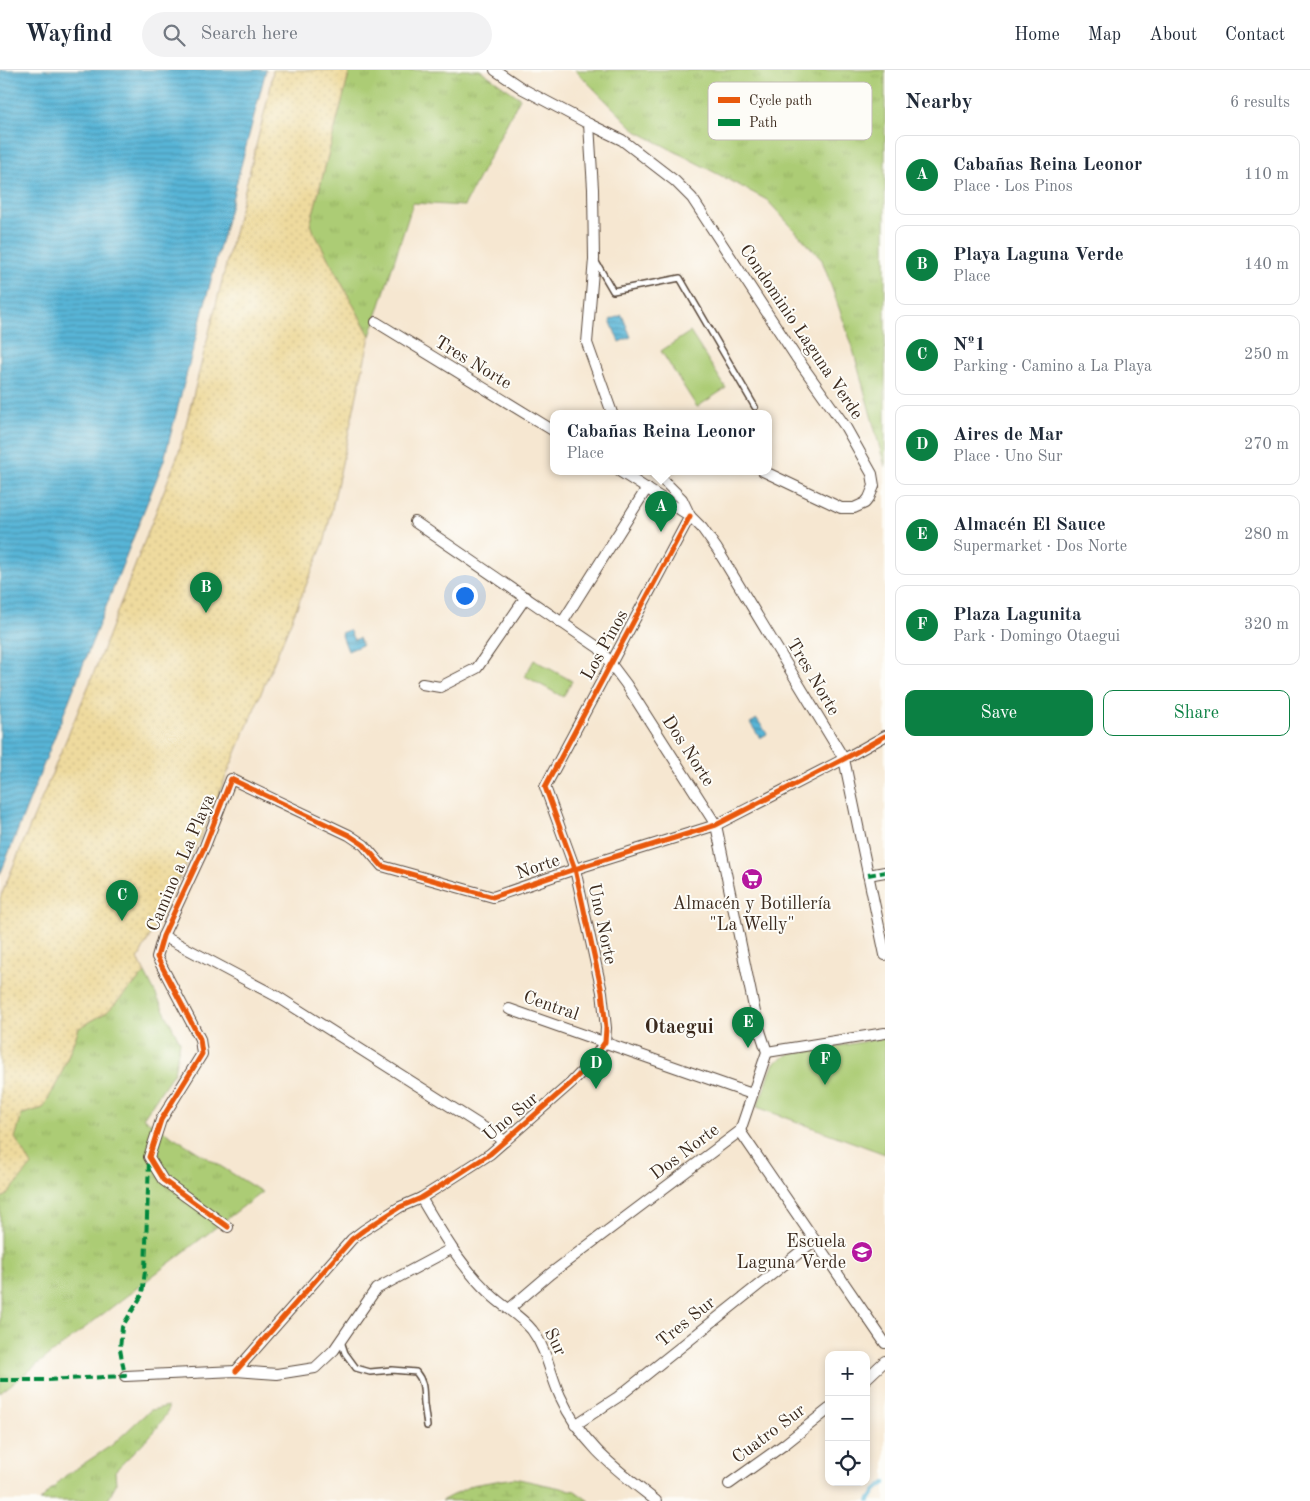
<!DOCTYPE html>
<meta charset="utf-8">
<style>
:root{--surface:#fff;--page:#f2f2f3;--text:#1f2937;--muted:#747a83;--line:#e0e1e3;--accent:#0b8043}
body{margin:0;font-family:"Old Standard TT",serif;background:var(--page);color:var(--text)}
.controls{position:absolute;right:15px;bottom:15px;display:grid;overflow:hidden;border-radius:10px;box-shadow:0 2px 8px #0003}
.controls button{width:45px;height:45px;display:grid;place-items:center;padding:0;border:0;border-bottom:1px solid var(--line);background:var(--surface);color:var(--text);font:25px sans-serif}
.you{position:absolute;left:464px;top:525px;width:18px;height:18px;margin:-12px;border:4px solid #fff;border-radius:50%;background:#1a73e8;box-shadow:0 0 0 8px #1a73e833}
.badge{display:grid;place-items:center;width:32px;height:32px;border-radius:50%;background:var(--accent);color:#fff;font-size:16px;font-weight:700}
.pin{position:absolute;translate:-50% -41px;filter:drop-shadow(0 1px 2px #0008)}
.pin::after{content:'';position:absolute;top:26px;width:18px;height:15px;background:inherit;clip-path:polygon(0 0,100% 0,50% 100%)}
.popup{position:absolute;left:550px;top:340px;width:222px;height:65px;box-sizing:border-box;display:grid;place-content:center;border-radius:10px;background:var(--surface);filter:drop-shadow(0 1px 4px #0005);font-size:16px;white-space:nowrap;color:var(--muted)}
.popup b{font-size:19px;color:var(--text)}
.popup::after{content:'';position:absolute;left:50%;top:100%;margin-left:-10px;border:10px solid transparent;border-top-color:var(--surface)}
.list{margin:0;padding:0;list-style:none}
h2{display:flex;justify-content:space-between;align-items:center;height:65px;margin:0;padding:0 20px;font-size:21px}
h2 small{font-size:16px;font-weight:400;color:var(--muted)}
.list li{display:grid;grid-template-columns:32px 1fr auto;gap:15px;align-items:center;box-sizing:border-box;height:80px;margin:0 10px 10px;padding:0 10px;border:1px solid var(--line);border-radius:10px}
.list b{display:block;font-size:19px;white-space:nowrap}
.list p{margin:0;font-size:16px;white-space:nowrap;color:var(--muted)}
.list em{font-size:16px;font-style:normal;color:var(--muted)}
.actions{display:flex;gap:10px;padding:15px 20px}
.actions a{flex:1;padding:11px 0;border:1px solid var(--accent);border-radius:10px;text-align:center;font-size:18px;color:var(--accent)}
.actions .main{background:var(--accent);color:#fff}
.icon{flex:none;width:28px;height:28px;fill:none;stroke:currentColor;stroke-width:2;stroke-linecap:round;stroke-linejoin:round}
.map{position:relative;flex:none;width:885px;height:1431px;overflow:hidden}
header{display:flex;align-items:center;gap:30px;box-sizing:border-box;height:70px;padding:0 25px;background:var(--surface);border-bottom:1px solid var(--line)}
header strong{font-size:24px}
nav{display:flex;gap:28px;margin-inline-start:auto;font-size:18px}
.search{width:350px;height:45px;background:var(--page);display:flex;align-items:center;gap:12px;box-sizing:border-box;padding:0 18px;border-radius:28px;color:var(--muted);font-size:19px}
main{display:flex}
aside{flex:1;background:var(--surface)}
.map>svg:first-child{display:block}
.grass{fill:url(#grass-tufts);stroke:#747b49}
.wetland{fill:url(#wetland-marsh);stroke:#747b49}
.sand{fill:url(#sand-dots);stroke:#94825e}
.park{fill:#accc74;stroke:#747b49}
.water{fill:url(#water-rules);stroke:#4a707a}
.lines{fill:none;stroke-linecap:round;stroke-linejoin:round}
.stream{stroke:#58b5d7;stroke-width:4}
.service-casing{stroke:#574639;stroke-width:8}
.minor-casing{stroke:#574639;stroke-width:12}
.service{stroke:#fff;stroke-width:5}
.minor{stroke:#fff;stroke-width:10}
.quiet{stroke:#00873e;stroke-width:4;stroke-dasharray:8 4;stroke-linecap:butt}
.cycleway-casing{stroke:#fdfcf7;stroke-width:8}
.cycleway{stroke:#e8590c;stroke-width:5}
.labels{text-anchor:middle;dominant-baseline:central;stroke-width:4;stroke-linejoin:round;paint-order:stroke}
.street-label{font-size:18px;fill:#3b2a1e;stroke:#fdfcf7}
.poi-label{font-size:18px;fill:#3b2a1e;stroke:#fdfcf7}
.quarter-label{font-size:20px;font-weight:bold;fill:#3b2a1e;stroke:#fdfcf7}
.key{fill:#fdfcf7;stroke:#c3bdb6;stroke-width:1}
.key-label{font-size:14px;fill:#3b2a1e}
</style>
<header>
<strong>Wayfind</strong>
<div class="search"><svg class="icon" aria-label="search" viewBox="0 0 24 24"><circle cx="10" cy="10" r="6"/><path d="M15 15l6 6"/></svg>Search here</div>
<nav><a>Home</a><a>Map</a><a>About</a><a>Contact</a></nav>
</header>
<main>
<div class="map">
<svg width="885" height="1431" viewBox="0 0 885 1431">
<defs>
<pattern id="grass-tufts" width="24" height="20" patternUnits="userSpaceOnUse" patternTransform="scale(1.25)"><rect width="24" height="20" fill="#accc74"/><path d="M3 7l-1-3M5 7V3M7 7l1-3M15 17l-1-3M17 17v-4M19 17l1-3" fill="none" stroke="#95af64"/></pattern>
<pattern id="wetland-marsh" width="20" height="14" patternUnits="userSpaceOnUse" patternTransform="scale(1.25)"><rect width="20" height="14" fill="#accc74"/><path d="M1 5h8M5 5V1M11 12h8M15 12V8" fill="none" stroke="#95af64"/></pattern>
<pattern id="sand-dots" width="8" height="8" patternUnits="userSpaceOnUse" patternTransform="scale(1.25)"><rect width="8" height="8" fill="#eeda9e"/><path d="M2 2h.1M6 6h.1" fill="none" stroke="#cdbb88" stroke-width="1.8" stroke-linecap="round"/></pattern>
<pattern id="water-rules" width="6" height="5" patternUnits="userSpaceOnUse" patternTransform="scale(1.25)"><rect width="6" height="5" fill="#58b5d7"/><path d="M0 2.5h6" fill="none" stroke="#4a93ae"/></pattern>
</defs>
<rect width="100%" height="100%" fill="#fdfcf7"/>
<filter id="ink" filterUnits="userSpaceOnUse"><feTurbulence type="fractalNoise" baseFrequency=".02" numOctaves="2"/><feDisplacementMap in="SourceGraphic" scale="10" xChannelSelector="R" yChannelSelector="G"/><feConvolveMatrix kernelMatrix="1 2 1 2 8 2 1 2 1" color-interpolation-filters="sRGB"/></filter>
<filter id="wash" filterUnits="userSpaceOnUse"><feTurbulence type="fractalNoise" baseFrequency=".0096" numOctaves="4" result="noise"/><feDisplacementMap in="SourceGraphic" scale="20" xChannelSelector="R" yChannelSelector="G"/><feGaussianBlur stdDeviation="1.12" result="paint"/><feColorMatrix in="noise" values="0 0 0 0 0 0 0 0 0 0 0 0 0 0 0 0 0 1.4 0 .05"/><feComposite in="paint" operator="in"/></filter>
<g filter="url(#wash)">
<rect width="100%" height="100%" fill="#f6e7d1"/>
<!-- grass -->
<g class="grass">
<path d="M 350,0 L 480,0 L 520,28 L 464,136 L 413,133 L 370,266 L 310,155 Z"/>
<path d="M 575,0 L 885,0 L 885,397 L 851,272 L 822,190 L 767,130 L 636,61 Z"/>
<path d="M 145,903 L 180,972 L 174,1002 L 143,1048 L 262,1122 L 0,1323 L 0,1128 L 6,1126 L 15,1068 L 22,1044 L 43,1038 L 59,1009 L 79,958 L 107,942 Z"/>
<path d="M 168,1336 L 168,1341 L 155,1361 L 115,1401 L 116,1414 L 107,1431 L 40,1431 L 65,1406 L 112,1375 L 141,1348 L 151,1340 Z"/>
</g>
<!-- wetland -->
<path class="wetland" d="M 514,1408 L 575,1421 L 589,1431 L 441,1431 L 472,1415 Z"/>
<!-- sand -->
<path class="sand" d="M 273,0 L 350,0 L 310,155 L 370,266 L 325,470 L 202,764 L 138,889 L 145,903 L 107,942 L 79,958 L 59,1009 L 43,1038 L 22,1044 L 15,1068 L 32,1095 L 6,1126 L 0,1128 L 0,828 L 89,615 L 179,382 L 270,20 Z"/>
<!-- park -->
<g class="park">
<path d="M 690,262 L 726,318 L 697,337 L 661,281 Z"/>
<path d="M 534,590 L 572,611 L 563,627 L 525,606 Z"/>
<path d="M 885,968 L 885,1084 L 757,1037 L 774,993 L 787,985 Z"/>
</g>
<!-- water -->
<g class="water">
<path d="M 0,0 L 266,0 L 164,390 L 0,805 Z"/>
<path d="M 622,245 L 631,267 L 619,272 L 610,250 Z"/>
<path d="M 349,560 L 354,570 L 359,568 L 362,575 L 348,581 L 341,563 Z"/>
<path d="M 757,649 L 767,664 L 760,668 L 750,653 Z"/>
</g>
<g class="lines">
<!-- stream -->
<path class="stream" d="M 869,1431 L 876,1420 L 885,1413"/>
</g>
</g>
<g filter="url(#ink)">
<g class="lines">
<!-- service casing -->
<g class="service-casing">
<g id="service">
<path d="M 596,192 L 613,221 L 680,208 L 755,337"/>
<path d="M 341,1271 L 345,1283 L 356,1298 L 370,1302 L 392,1300 L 416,1302 C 425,1313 423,1321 424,1334 C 425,1341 426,1348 427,1356"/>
</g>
</g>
<!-- minor casing -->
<g class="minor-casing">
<g id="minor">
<path d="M 495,0 L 523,19 L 589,54 L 593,119 L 594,189 L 587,273 L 612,343"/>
<path d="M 589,54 L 622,70 L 675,111 L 692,128 L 796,287 L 845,356 L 872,404 L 874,416 L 869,428 L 865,433 L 854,438 L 841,438 L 763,401"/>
<path d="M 376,252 L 554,361"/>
<path d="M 619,401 L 690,446 L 702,458 L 717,479 L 844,689 L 885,885"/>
<path d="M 654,401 L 682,429 L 690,446"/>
<path d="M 415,452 L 599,578 L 626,614 L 716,755 L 757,952 L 767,982 L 740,1061 L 550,1204 L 509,1239"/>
<path d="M 562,553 L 647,418"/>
<path d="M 422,614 L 440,617 L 477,598 L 526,527"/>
<path d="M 868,805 L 885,802"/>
<path d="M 163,866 L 278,927 L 505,1071"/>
<path d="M 509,939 L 752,1024"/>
<path d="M 767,982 L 885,963"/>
<path d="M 740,1061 L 885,1273"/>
<path d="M 421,1128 C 441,1162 460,1195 489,1223 C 503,1237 520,1245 532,1260 C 547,1280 550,1304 560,1326 C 582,1375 616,1399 656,1431"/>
<path d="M 228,1157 L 163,1110 L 149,1087 L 161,1050 L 202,984 L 200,969 L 157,887 L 163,866 L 205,776 L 231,709 L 349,765 L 364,775 L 382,796 L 493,827 L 575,799 L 716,755 L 844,689 L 885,666"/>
<path d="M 236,1301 L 352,1169 L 364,1160 L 400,1137 L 421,1128 L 442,1115 L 490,1084 L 571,1013 L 592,991 L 605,972 L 606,958 L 602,922 L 575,799 L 545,717 L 690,446"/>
<path d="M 125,1306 L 236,1301 L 277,1304 L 315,1298 L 334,1280 L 376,1219 L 451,1179"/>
<path d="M 866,1309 L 885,1291"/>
<path d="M 575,1355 L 618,1327 L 815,1170"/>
<path d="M 729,1414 L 785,1374 L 829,1339"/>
</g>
</g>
<!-- service -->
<use href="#service" class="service"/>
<!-- minor -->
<use href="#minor" class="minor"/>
<!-- quiet -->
<g class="quiet">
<path d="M 868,805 L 885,802"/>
<path d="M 0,1310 L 46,1310 L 125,1306 L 120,1279 L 122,1257 L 142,1225 L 145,1201 L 149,1091"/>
</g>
<!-- cycleway casing -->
<g class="cycleway-casing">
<g id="cycleway">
<path d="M 228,1157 L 163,1110 L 149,1087 L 161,1050 L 202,984 L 200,969 L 157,887 L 163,866 L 205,776 L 231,709 L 349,765 L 364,775 L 382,796 L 493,827 L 575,799 L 716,755 L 844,689 L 885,666"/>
<path d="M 236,1301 L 352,1169 L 364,1160 L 400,1137 L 421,1128 L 442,1115 L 490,1084 L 571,1013 L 592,991 L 605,972 L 606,958 L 602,922 L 575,799 L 545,717 L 690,446"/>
</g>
</g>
<!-- cycleway -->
<use href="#cycleway" class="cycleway"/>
</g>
</g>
<!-- icons -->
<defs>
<g id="supermarket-disc" transform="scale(1.125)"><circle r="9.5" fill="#b5179e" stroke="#fdfcf7"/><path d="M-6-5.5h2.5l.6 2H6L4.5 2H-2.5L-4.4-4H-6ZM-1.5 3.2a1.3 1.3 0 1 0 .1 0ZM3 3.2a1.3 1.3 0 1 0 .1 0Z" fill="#fff"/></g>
<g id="school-disc" transform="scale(1.125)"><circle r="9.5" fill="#b5179e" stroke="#fdfcf7"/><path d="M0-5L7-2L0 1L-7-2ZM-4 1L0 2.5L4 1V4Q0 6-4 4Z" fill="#fff"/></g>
</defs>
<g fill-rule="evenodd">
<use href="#supermarket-disc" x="752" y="809"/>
<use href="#school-disc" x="862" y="1182"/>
</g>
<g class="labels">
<!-- street labels -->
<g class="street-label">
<text transform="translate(801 262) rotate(56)">Condominio Laguna Verde</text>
<text transform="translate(473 293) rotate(31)">Tres Norte</text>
<text transform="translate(605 575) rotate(-61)">Los Pinos</text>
<text transform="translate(813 607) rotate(59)">Tres Norte</text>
<text transform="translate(688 681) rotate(57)">Dos Norte</text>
<text transform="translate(181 793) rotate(-67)">Camino a La Playa</text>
<text transform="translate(538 797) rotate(-19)">Norte</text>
<text transform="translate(602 854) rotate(78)">Uno Norte</text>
<text transform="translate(551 936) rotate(19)">Central</text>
<text transform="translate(511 1047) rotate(-40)">Uno Sur</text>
<text transform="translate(685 1082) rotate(-37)">Dos Norte</text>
<text transform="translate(686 1252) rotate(-39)">Tres Sur</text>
<text transform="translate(555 1272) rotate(64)">Sur</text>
<text transform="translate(769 1364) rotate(-37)">Cuatro Sur</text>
</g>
<!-- poi labels -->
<g class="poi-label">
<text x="752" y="834">Almacén y Botillería<tspan x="752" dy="21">"La Welly"</tspan></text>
<text x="846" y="1172" text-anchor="end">Escuela<tspan x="846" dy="21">Laguna Verde</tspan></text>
</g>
<!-- quarter labels -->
<g class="quarter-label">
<text x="679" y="958">Otaegui</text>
</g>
</g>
<!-- legend -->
<rect x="708" y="12" width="164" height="58" rx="8" class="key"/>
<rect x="718" y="27" width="22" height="6" fill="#e8590c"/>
<rect x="718" y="49" width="22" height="7" fill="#00873e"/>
<g class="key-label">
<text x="749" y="35">Cycle path</text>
<text x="749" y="57">Path</text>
</g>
</svg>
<div class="controls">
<button>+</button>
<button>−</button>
<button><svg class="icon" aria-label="locate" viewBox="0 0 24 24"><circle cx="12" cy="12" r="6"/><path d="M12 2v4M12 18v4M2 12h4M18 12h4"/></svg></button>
</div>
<div class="you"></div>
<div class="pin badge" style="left:661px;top:462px">A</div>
<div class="popup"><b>Cabañas Reina Leonor</b>Place</div>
<div class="pin badge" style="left:206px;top:543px">B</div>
<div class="pin badge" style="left:122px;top:851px">C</div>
<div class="pin badge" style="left:596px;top:1019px">D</div>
<div class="pin badge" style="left:748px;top:978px">E</div>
<div class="pin badge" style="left:825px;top:1015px">F</div>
</div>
<aside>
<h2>Nearby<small>6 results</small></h2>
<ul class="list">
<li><span class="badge">A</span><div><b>Cabañas Reina Leonor</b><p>Place · Los Pinos</p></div><em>110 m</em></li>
<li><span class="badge">B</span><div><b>Playa Laguna Verde</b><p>Place</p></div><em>140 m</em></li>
<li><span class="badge">C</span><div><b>Nº1</b><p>Parking · Camino a La Playa</p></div><em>250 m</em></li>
<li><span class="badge">D</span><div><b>Aires de Mar</b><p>Place · Uno Sur</p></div><em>270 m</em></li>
<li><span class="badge">E</span><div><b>Almacén El Sauce</b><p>Supermarket · Dos Norte</p></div><em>280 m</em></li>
<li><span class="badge">F</span><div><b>Plaza Lagunita</b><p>Park · Domingo Otaegui</p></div><em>320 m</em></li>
</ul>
<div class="actions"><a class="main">Save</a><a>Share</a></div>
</aside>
</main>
